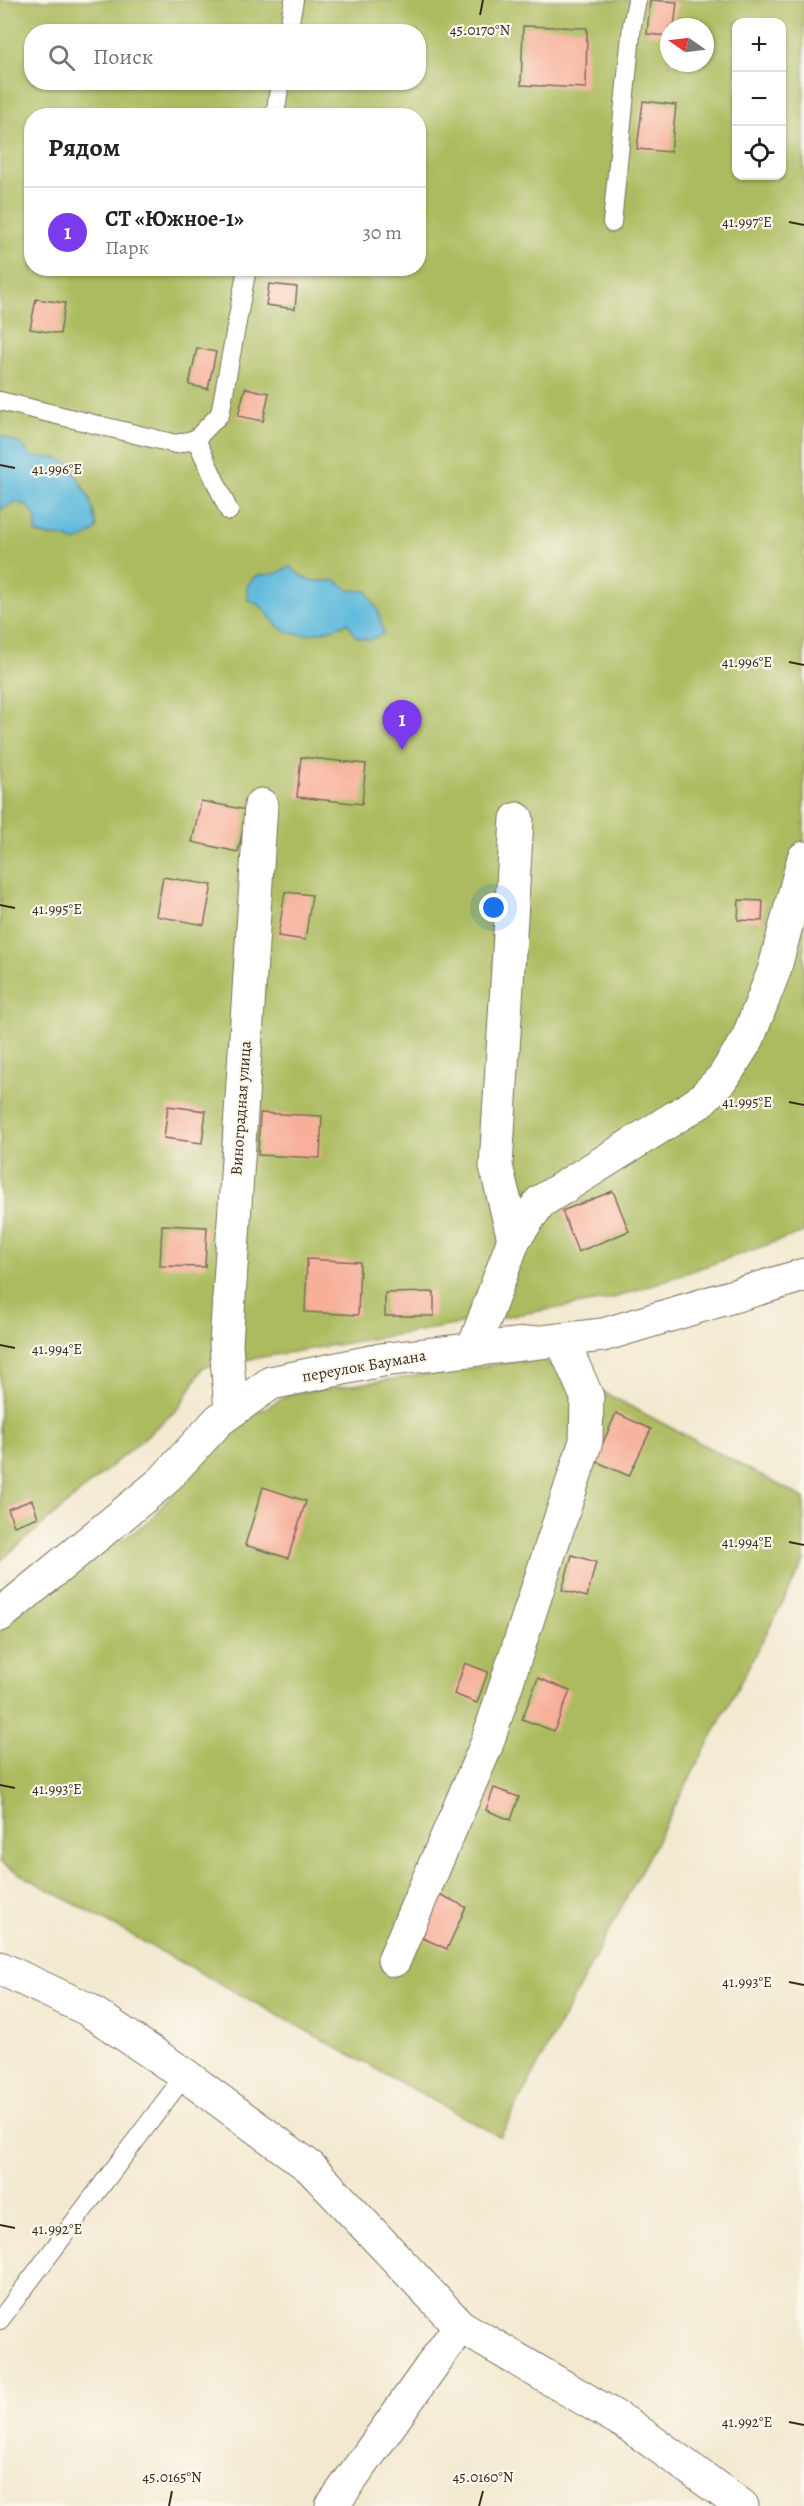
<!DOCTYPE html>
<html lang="ru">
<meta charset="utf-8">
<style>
:root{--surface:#fff;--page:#f2f2f2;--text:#222;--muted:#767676;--line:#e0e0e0;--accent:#7c3aed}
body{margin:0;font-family:Alegreya,serif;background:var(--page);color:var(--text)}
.controls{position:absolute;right:18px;top:18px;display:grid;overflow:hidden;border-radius:12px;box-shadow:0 2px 4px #0004}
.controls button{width:54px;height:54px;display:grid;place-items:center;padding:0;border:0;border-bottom:2px solid var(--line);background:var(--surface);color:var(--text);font:30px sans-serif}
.compass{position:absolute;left:660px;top:18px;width:54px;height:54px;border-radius:50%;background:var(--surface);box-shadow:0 2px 4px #0004;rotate:284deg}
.you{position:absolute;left:494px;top:908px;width:21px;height:21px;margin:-15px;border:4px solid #fff;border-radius:50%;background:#1a73e8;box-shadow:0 0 0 9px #1a73e833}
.badge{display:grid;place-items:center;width:39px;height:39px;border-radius:50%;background:var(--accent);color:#fff;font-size:20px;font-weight:700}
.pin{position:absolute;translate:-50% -50px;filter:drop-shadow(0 2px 3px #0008)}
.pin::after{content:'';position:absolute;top:32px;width:21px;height:18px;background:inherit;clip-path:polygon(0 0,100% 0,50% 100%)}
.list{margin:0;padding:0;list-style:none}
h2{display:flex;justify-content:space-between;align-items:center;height:78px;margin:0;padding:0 24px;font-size:26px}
h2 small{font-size:20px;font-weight:400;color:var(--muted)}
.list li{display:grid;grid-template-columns:39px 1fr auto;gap:18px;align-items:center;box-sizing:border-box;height:90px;padding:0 24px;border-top:2px solid var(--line)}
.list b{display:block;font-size:22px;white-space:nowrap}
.list p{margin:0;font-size:20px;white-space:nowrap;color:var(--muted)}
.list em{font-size:20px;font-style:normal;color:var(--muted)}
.icon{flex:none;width:33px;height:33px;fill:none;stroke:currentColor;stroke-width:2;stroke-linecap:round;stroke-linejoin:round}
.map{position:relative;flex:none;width:804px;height:2506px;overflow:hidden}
.search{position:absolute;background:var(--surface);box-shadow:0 2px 4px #0004;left:24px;top:24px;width:402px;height:66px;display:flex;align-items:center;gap:15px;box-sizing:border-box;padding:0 21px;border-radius:24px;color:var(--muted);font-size:22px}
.panel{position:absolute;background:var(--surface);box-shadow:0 2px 4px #0004;left:24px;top:108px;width:402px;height:168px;border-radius:24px}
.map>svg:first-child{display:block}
.green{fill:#acbb5e;stroke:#74723e;stroke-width:1.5;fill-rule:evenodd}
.water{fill:#5ebadc;stroke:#4c727d;stroke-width:1.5}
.building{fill:#f7af99}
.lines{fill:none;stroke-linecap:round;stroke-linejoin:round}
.lane-casing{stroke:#7b6d5c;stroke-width:20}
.street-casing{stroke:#7b6d5c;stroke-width:35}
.lane{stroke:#fff;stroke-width:18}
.street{stroke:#fff;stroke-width:33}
.ticks{fill:none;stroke:#3b2a1e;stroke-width:2}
.labels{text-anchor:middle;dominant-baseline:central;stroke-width:4.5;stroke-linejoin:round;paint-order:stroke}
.street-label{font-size:16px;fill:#3b2a1e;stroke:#fbf7ec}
.ticks-label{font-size:15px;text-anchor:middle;fill:#3b2a1e;stroke:#fbf7ec;stroke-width:4.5;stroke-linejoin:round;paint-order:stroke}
</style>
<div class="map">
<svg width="804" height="2506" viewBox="0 0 804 2506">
<rect width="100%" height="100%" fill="#fbf7ec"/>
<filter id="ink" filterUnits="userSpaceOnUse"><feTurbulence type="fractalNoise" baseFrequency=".0167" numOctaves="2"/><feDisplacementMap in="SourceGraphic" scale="12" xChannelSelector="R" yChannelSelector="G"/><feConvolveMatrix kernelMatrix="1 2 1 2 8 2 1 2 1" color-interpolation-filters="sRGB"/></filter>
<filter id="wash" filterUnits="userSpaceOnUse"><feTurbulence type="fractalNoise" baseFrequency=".008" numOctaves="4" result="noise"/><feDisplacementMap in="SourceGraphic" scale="24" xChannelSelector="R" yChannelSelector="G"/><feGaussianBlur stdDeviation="1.35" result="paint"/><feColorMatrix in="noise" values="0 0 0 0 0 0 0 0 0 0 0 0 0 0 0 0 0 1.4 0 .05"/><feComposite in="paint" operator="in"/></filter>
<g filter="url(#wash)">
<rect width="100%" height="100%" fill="#f3e9d0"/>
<!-- green -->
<g class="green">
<path d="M 0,0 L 804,0 L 804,1232 L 611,1299 L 203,1367 L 179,1408 L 0,1561 ZM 736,22 L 782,22 L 782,176 L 736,176 ZM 669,27 L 705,27 L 705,63 L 669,63 ZM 32,32 L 418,32 L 418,82 L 32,82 ZM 32,116 L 418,116 L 418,268 L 32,268 Z"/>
<path d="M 539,1358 L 804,1498 L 804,1562 L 500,2137 L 0,1863 L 0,1625 L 149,1521 L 228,1429 L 290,1394 Z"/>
</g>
<!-- water -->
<g class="water">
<path d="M 0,435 L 20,444 L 33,457 L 56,458 L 69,463 L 90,499 L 97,528 L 90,535 L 75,542 C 59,532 51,540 36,533 L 36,517 L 27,505 L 15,502 L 0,510 L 0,525 Z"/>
<path d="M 291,567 C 306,582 315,583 335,580 L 349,590 L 367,591 L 378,611 L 384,634 L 369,640 L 356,637 L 348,623 C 329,630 297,642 279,627 C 264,615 271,608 248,600 L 247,586 L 255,576 L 274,574 Z"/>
</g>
<g id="blocks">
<!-- building -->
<g class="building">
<path d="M 650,0 L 677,2 L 674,27 L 669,27 L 669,36 L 647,34 Z"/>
<path d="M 523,26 L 587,28 L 586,88 L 521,85 Z"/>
<path d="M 643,101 L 676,105 L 671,152 L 637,149 Z"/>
<path d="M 269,284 L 297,287 L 295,309 L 266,305 Z"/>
<path d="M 36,299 L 65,303 L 60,334 L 30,329 Z"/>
<path d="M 197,348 L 216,352 L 208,389 L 189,385 Z"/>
<path d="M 245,388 L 269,393 L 263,421 L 238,416 Z"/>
<path d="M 301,757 L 366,764 L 362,804 L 297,797 Z"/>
<path d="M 201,801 L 247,810 L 238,852 L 192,842 Z"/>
<path d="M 163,877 L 212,885 L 204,925 L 156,916 Z"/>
<path d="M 285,892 L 312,895 L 305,940 L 278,936 Z"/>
<path d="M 739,900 L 763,901 L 762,921 L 738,920 Z"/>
<path d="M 168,1106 L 206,1111 L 202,1143 L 164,1138 Z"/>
<path d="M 260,1113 L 322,1116 L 320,1158 L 258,1155 Z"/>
<path d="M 613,1191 L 629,1231 L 578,1252 L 562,1211 Z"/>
<path d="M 162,1225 L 207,1227 L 205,1267 L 160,1266 Z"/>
<path d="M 307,1259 L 360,1262 L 358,1315 L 305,1312 Z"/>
<path d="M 434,1292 L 434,1316 L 385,1316 L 385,1293 Z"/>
<path d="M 616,1413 L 651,1429 L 629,1476 L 595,1461 Z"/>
<path d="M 263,1487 L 306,1501 L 288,1558 L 245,1545 Z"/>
<path d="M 32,1500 L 38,1517 L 14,1526 L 8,1509 Z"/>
<path d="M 572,1555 L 596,1562 L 587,1597 L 562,1590 Z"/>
<path d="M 465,1663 L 488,1672 L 477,1703 L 454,1694 Z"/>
<path d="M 538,1678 L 570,1691 L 554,1731 L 522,1719 Z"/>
<path d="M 494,1788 L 519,1797 L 511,1820 L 486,1810 Z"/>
<path d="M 437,1893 L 466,1907 L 447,1949 L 418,1936 Z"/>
</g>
</g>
</g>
<g filter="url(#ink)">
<use href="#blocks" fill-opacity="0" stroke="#7b6d5c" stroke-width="1.5"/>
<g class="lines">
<!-- lane casing -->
<g class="lane-casing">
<g id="lane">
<path d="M 288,32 L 294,0"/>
<path d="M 275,116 L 280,82"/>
<path d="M 612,223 L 632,25 L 637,0"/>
<path d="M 0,401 L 176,444 L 196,439 L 220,414 L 247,268"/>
<path d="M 196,439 L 229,511"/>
<path d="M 0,2320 L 185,2075"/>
</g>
</g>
<!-- street casing -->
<g class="street-casing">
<g id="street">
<path d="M 514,1239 L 496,1166 L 517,819"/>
<path d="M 473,1350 L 514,1239 L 540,1202 L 698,1103 L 723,1078 L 748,1038 L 774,971 L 804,858"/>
<path d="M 231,1411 L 226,1344 L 261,805"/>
<path d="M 0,1615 L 162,1482 L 219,1420 L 271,1383 L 381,1360 L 603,1335 L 804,1275"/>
<path d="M 394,1960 L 486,1746 L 586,1441 L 587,1397 L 562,1340"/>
<path d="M 0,1968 L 87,2009 L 185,2075 L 310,2167 L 460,2326"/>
<path d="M 332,2506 L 460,2326 L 629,2425 L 742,2506"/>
</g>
</g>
<!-- lane -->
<use href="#lane" class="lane"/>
<!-- street -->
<use href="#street" class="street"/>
</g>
</g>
<!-- ticks -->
<path class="ticks" d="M 480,15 L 483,0M 789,222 L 804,225M 0,465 L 15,468M 789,662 L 804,665M 0,905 L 15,908M 789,1102 L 804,1105M 0,1345 L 15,1348M 789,1542 L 804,1545M 0,1785 L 15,1788M 789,1982 L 804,1985M 0,2225 L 15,2228M 789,2422 L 804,2425M 169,2506 L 172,2491M 479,2506 L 483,2491"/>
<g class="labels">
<!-- street labels -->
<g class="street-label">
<text transform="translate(241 1108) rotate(-86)">Виноградная улица</text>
<text transform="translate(364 1366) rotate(-10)">переулок Баумана</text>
</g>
</g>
<g class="ticks-label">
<text x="480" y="35">45.0170°N</text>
<text x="747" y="227">41.997°E</text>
<text x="57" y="474">41.996°E</text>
<text x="747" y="667">41.996°E</text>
<text x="57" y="914">41.995°E</text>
<text x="747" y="1107">41.995°E</text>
<text x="57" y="1354">41.994°E</text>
<text x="747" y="1547">41.994°E</text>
<text x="57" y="1794">41.993°E</text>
<text x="747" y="1987">41.993°E</text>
<text x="57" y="2234">41.992°E</text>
<text x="747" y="2427">41.992°E</text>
<text x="172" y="2482">45.0165°N</text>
<text x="483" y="2482">45.0160°N</text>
</g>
</svg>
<div class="controls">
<button>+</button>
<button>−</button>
<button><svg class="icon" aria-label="locate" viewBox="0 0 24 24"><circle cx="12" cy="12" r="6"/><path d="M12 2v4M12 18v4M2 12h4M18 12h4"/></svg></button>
</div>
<svg class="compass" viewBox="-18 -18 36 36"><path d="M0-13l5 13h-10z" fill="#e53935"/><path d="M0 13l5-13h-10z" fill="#767676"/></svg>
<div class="you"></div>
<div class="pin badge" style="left:402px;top:750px">1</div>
<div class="search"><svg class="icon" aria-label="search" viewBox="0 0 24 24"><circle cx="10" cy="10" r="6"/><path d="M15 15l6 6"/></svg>Поиск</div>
<section class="panel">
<h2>Рядом<small></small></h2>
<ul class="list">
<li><span class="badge">1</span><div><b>СТ «Южное-1»</b><p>Парк</p></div><em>30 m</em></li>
</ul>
</section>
</div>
